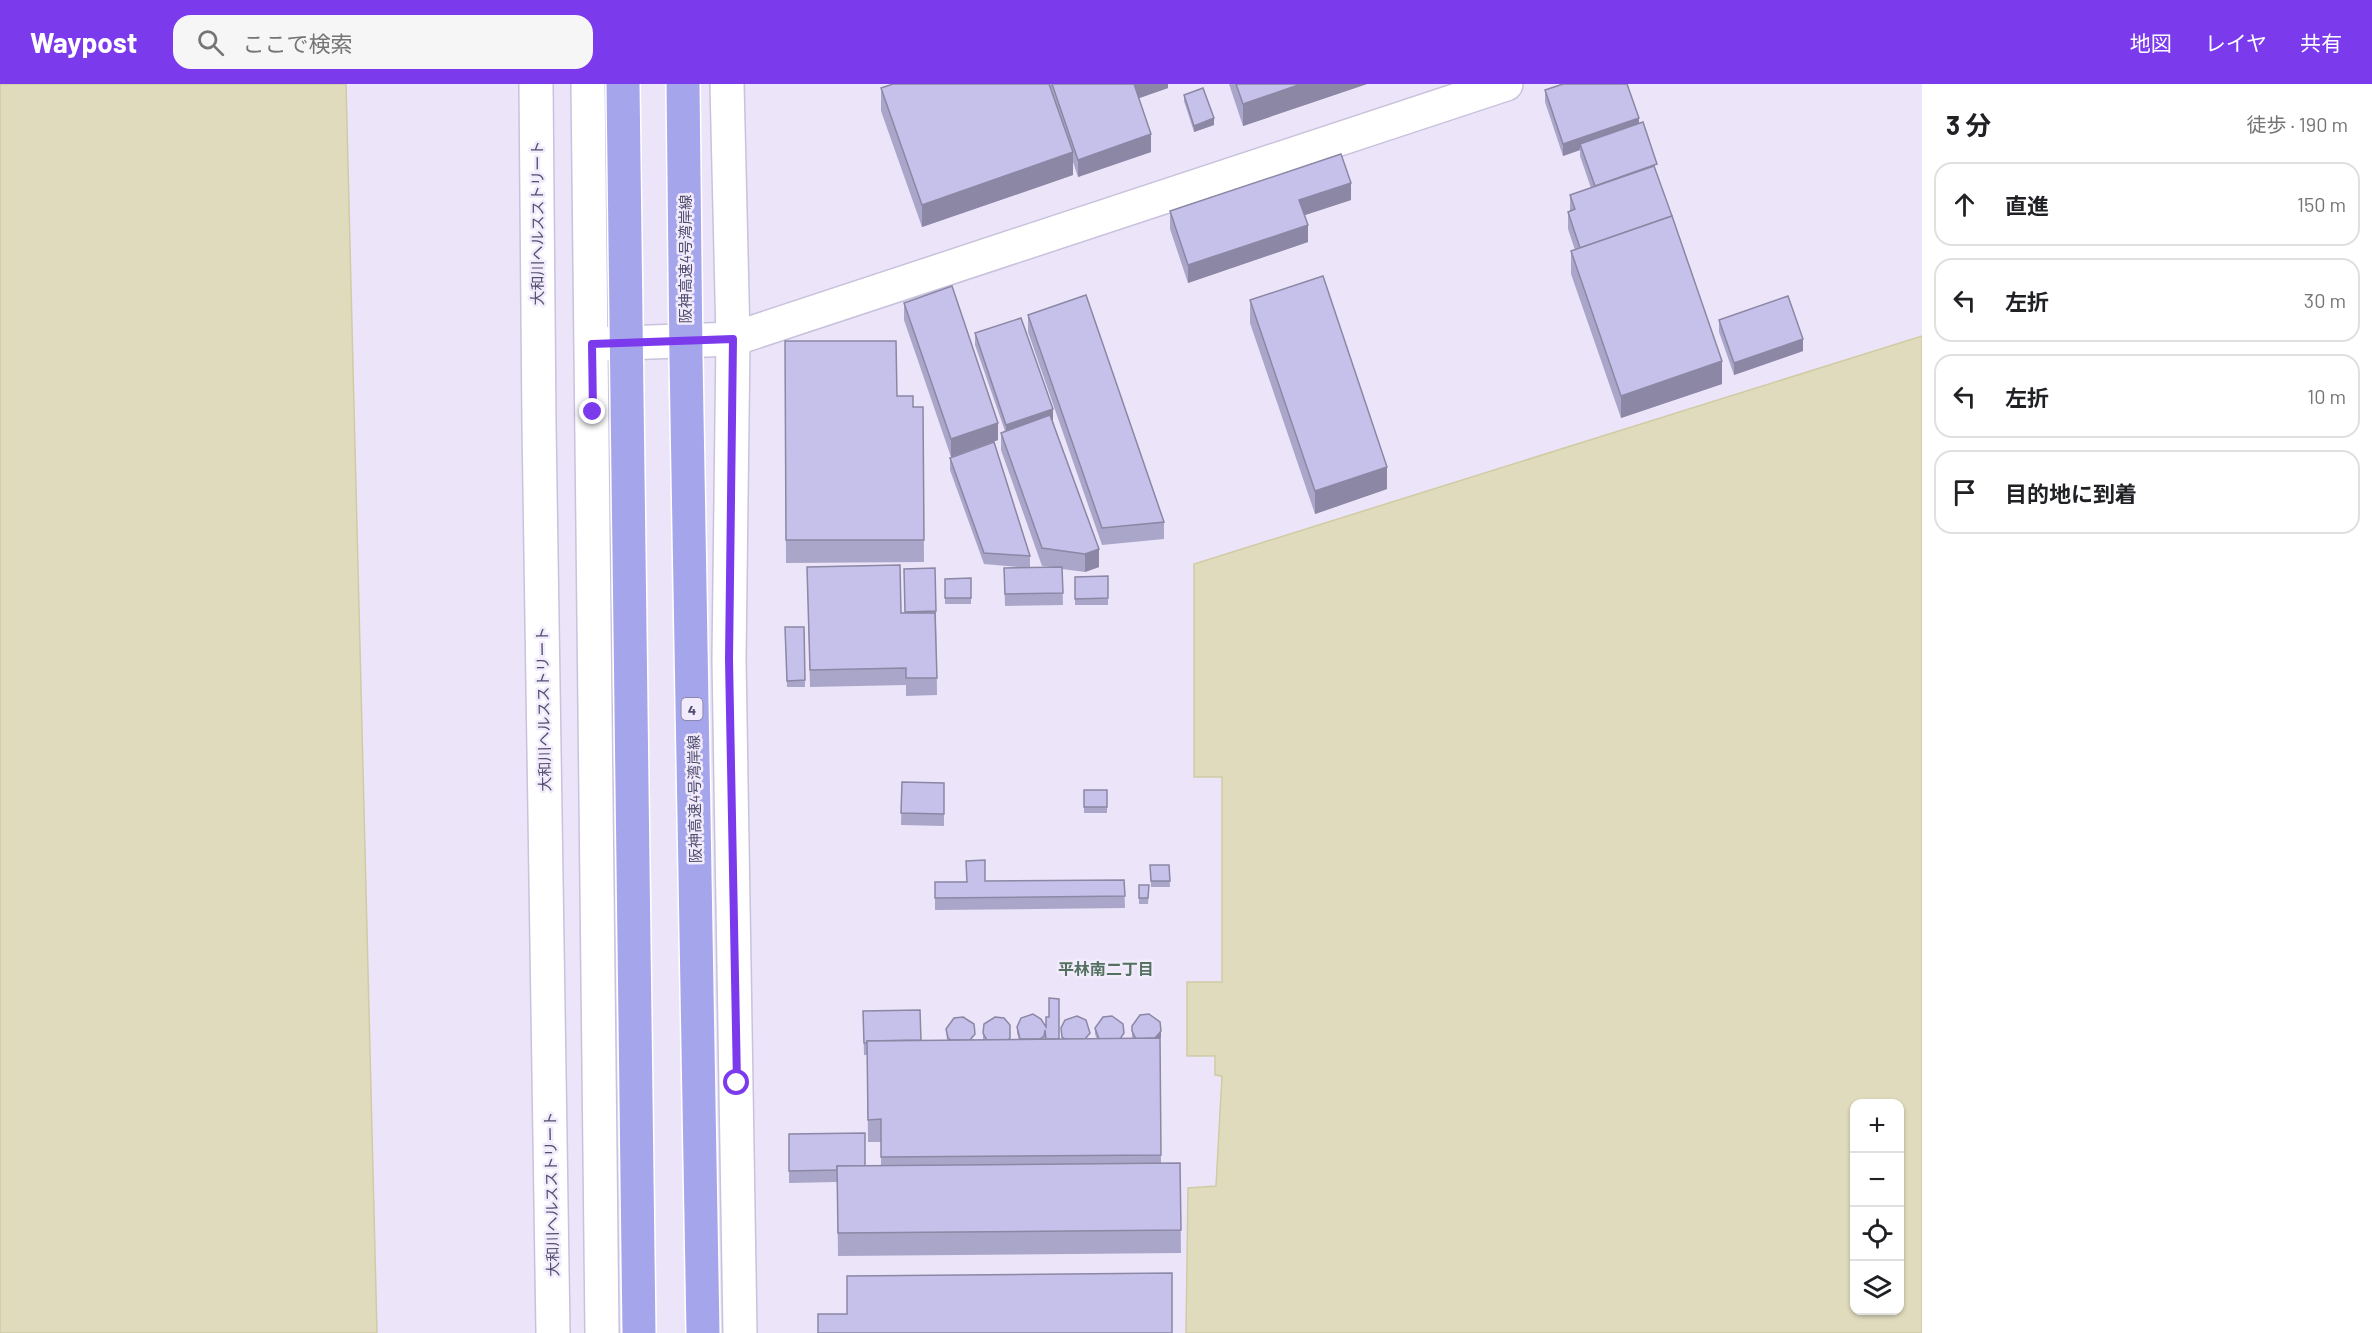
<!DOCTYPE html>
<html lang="ja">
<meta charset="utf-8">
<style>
:root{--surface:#fff;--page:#f6f6f6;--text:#202124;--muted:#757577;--line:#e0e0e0;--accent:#7c3aed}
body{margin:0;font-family:Barlow,"Noto Sans JP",sans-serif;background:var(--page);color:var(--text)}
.controls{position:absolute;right:18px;bottom:18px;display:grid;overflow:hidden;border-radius:12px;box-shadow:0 2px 4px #0004}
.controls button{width:54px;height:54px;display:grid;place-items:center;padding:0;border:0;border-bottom:2px solid var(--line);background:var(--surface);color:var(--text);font:30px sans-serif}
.stop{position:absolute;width:18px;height:18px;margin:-14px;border:4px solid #7c3aed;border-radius:50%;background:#fff}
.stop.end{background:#7c3aed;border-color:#fff;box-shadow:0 2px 6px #0008}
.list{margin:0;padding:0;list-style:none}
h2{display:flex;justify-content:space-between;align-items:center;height:78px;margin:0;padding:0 24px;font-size:26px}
h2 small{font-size:20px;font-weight:400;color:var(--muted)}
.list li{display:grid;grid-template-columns:39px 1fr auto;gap:18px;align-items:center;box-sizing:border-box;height:84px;margin:0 12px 12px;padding:0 12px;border:2px solid var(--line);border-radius:18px}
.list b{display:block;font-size:22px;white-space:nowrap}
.list em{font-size:20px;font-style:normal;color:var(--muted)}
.icon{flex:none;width:33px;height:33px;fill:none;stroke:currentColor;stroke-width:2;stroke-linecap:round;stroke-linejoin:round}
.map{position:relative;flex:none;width:1922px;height:1249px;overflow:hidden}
header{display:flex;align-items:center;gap:36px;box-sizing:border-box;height:84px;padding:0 30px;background:var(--accent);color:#fff}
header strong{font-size:28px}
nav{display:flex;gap:33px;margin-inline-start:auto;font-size:21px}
.search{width:420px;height:54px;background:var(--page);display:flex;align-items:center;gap:15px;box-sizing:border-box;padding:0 21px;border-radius:18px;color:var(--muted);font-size:22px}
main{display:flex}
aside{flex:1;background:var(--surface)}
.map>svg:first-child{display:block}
.water{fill:#e0dbbd;stroke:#d0cba4;stroke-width:1.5;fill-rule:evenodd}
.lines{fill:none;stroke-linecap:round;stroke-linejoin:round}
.minor-casing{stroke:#c8c2dc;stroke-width:36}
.minor{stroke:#fff;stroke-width:33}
.highway-bridge-casing{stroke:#fff;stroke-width:36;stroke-linecap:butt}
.highway-bridge{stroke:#a5a5eb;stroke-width:33}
.wall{fill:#aaa6c9}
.shaded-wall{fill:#8b87a4}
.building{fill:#c6c1ea;stroke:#8b87a4;stroke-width:1.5}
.route{stroke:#7c3aed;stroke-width:8}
.labels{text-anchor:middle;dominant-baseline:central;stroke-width:5;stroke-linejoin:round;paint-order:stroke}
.shield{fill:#f1ebfc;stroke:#817d99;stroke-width:1.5}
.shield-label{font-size:14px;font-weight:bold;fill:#514e6e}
.street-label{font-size:15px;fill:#514e6e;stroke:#f1ebfc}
.neighbourhood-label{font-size:16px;font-weight:bold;fill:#547160;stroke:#f1ebfc}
</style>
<header>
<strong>Waypost</strong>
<div class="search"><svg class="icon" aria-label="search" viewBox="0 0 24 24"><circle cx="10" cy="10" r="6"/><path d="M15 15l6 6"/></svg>ここで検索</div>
<nav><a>地図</a><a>レイヤ</a><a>共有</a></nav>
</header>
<main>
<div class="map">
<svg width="1922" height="1249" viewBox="0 0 1922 1249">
<rect width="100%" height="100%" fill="#ece5f9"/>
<!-- water -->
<g class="water">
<path d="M 0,0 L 346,0 L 377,1249 L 0,1249 Z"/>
<path d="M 1922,252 L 1922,1249 L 1186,1249 L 1188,1104 L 1216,1102 L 1222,992 L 1215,991 L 1215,972 L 1187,972 L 1187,898 L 1222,898 L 1222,693 L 1194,693 L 1194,480 ZM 1854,1020 L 1900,1020 L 1900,1226 L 1854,1226 Z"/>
</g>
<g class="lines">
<!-- minor casing -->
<g class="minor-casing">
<g id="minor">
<path d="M 536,0 L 539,341 L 553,1249"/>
<path d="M 588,0 L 602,1249"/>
<path d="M 727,0 L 733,255 L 729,575 L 740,1249"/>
<path d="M 597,260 L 733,255 L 1506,0"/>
</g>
</g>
<!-- minor -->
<use href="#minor" class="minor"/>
<!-- highway-bridge casing -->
<g class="highway-bridge-casing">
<g id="highway-bridge">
<path d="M 623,0 L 639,1249"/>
<path d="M 683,0 L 686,274 L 703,1249"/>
</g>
</g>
<!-- highway-bridge -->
<use href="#highway-bridge" class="highway-bridge"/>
</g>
<!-- wall -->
<g class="wall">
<path d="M 893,0 L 1168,0 L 1168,4 L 1139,14 L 1151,68 L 1078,93 L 1073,78 L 1073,91 L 922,143 L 881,27 L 881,4 Z"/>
<path d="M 1229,0 L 1367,0 L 1243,42 Z"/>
<path d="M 1545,6 L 1639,40 L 1657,90 L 1722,300 L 1621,334 L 1571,190 L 1571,167 L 1575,166 L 1568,145 L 1568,128 L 1570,127 L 1570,111 L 1591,104 L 1580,72 L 1580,66 L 1563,72 L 1545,18 Z"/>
<path d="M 1184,11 L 1214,41 L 1194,48 L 1184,17 Z"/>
<path d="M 1351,116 L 1305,131 L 1308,158 L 1188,199 L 1170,145 L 1170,127 Z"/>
<path d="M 1250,216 L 1387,405 L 1315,430 L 1250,239 Z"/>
<path d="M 904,219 L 998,356 L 951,373 L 904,236 Z"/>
<path d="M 1028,231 L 1164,438 L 1164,455 L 1102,461 L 1028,248 Z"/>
<path d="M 1719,236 L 1803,267 L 1734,291 L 1719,248 Z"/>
<path d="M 975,249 L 1053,337 L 1099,483 L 1085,488 L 1062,485 L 1063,521 L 1005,522 L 1004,484 L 1029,484 L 984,480 L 950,386 L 950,374 L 1030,472 L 1030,484 L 1052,483 L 1042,482 L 1001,366 L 1001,349 L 1005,347 L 975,261 Z"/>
<path d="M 785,257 L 897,312 L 913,323 L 923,323 L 924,478 L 786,479 Z"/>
<path d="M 807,483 L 901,529 L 905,529 L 904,485 L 936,527 L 937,611 L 906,612 L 906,601 L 810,603 Z"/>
<path d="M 1108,492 L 1108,521 L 1075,521 L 1075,493 Z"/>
<path d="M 971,494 L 971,520 L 945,520 L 945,495 Z"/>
<path d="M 785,543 L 804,543 L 805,603 L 787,603 Z"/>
<path d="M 902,698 L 944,699 L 944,742 L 901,741 Z"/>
<rect x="1084" y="706" width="23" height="23"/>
<path d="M 1150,781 L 1169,781 L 1170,803 L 1151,803 Z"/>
<path d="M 1124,796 L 1125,824 L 935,826 L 935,798 Z"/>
<path d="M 1139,801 L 1149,801 L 1148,820 L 1139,820 Z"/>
<path d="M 863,927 L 921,956 L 947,956 L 946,945 L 975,956 L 983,956 L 983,949 L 1010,941 L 1010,956 L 1019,956 L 1017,949 L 1017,943 L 1046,943 L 1059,955 L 1062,955 L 1061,944 L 1090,955 L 1097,955 L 1095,950 L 1095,944 L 1124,955 L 1133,955 L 1132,953 L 1132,942 L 1161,953 L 1160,954 L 1161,1079 L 1180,1079 L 1181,1169 L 838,1172 L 837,1098 L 789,1099 L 789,1050 L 865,1082 L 881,1081 L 881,1058 L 868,1058 L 867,971 L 864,971 Z"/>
</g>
<!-- shaded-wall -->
<g class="shaded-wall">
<path d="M 1134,0 L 1168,0 L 1168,4 L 1134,16 Z"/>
<path d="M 1301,0 L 1367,0 L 1243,42 L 1243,20 Z"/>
<path d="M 1214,34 L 1214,41 L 1194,48 L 1194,42 Z"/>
<path d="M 1639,34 L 1639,46 L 1580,60 L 1580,66 L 1563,72 L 1563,60 Z"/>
<path d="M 1151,50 L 1151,68 L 1078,93 L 1078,76 Z"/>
<path d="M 1073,68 L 1073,91 L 922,143 L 922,121 Z"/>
<path d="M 1351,99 L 1351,116 L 1299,133 L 1299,116 Z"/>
<path d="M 1308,141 L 1308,158 L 1188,199 L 1188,181 Z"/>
<path d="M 1803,255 L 1803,267 L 1734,291 L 1734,279 Z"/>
<path d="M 1722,277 L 1722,300 L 1621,334 L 1621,312 Z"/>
<path d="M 1053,325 L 1053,337 L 1006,353 L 1006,341 Z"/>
<path d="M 998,339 L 998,356 L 951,373 L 951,355 Z"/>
<path d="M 1387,383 L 1387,405 L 1315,430 L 1315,407 Z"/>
<path d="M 1099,465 L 1099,483 L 1085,488 L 1085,470 Z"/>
<path d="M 1161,947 L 1161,953 L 1153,964 L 1153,958 Z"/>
</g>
<!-- building -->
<g class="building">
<path d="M 893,0 L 1049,0 L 1073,68 L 922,121 L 881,4 Z"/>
<path d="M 1052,0 L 1134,0 L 1151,50 L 1078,76 Z"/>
<path d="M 1236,0 L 1301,0 L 1243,20 Z"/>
<path d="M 1563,0 L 1627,0 L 1639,34 L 1563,60 L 1545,6 Z"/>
<path d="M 1203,4 L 1214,34 L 1194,42 L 1184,11 Z"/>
<path d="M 1643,38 L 1657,80 L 1595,102 L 1580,60 Z"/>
<path d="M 1341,70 L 1351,99 L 1299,116 L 1308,141 L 1188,181 L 1170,127 Z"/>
<path d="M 1654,82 L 1672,132 L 1580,164 L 1568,128 L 1575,125 L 1570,111 Z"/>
<path d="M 1672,132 L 1722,277 L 1621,312 L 1571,167 Z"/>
<path d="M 1323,192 L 1387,383 L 1315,407 L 1250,216 Z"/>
<path d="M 952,202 L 998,339 L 951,355 L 904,219 Z"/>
<path d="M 1086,211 L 1164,438 L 1102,444 L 1028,231 Z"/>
<path d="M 1788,212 L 1803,255 L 1734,279 L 1719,236 Z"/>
<path d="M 1021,234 L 1053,325 L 1006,341 L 975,249 Z"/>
<path d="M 785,257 L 896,257 L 897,312 L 913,312 L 913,323 L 923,323 L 924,456 L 786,456 Z"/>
<path d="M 1050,331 L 1099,465 L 1085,470 L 1042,464 L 1001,349 Z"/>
<path d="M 994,358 L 1030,472 L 984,469 L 950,374 Z"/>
<path d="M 900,481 L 901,529 L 935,529 L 937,594 L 906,594 L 906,584 L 810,586 L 807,483 Z"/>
<path d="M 1062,483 L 1063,509 L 1005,510 L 1004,484 Z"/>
<path d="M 935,484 L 936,527 L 905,528 L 904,485 Z"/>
<path d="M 1108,492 L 1108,514 L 1075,515 L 1075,493 Z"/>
<path d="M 971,494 L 971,514 L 945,514 L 945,495 Z"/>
<path d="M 785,543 L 804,543 L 805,596 L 787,597 Z"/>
<path d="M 902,698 L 944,699 L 944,730 L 901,729 Z"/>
<rect x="1084" y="706" width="23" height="17"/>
<path d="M 985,776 L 985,797 L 1124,796 L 1125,812 L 935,814 L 935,798 L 967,798 L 966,777 Z"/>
<path d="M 1150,781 L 1169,781 L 1170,797 L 1151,797 Z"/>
<path d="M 1139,801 L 1149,801 L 1148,814 L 1139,814 Z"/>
<path d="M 1049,914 L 1059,915 L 1059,955 L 1046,955 L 1045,946 L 1044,952 L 1040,955 L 1020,955 L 1017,943 L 1021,934 L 1033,930 L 1041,935 L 1046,943 L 1046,933 L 1049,933 Z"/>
<path d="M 920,926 L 921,956 L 867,957 L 867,959 L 864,959 L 863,927 Z"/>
<path d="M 1149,930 L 1160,938 L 1161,947 L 1155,954 L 1136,955 L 1132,947 L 1132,942 L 1140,931 Z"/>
<path d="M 1077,932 L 1086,936 L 1090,949 L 1085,955 L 1065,955 L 1062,953 L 1061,944 L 1065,936 Z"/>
<path d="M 1112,932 L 1123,940 L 1124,949 L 1120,955 L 1099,955 L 1095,944 L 1103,933 Z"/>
<path d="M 963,933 L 974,940 L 975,950 L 970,956 L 951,956 L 948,954 L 946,945 L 954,934 Z"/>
<path d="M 995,933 L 1004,934 L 1010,941 L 1010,954 L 1008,956 L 987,956 L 983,949 L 984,940 Z"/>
<path d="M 1160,954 L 1161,1071 L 881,1073 L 881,1035 L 868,1036 L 867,957 Z"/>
<path d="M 865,1049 L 865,1082 L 837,1082 L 837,1086 L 789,1087 L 789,1050 Z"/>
<path d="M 1180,1079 L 1181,1146 L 838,1149 L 837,1082 Z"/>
<path d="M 1172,1189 L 1172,1249 L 818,1249 L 818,1230 L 847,1230 L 847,1192 Z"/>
</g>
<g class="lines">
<!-- route -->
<path class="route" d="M 593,328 L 592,260 L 733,255 L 729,575 L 737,999"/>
</g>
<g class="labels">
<!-- shield labels -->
<rect class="shield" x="681.5" y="614" width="21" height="22" rx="4.5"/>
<g class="shield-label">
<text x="692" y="625">4</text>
</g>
<!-- street labels -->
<g class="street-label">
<text transform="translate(537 139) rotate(-90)">大和川ヘルスストリート</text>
<text transform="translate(685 175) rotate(-90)">阪神高速4号湾岸線</text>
<text transform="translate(543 625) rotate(-91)">大和川ヘルスストリート</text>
<text transform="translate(694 715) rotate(-91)">阪神高速4号湾岸線</text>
<text transform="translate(551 1110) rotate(-91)">大和川ヘルスストリート</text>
</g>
<!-- neighbourhood labels -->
<g class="neighbourhood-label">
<text x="1106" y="884">平林南二丁目</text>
</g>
</g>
</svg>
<div class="controls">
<button>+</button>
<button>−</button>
<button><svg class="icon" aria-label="locate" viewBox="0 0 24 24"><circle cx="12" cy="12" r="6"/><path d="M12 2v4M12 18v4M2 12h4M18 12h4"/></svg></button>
<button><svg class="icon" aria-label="layers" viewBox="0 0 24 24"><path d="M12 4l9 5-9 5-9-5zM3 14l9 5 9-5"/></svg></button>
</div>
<div class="stop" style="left:737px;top:999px"></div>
<div class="stop end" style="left:593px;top:328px"></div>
</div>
<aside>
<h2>3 分<small>徒歩 · 190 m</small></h2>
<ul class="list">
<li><svg class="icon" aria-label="ahead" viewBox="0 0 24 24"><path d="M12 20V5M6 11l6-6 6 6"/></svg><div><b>直進</b></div><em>150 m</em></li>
<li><svg class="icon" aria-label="left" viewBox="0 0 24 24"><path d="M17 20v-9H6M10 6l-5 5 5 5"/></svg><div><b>左折</b></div><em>30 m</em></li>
<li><svg class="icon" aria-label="left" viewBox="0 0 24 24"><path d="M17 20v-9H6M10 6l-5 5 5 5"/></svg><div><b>左折</b></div><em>10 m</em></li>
<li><svg class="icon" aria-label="arrive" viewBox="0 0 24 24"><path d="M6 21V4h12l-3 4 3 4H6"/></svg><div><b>目的地に到着</b></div></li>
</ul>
</aside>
</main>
